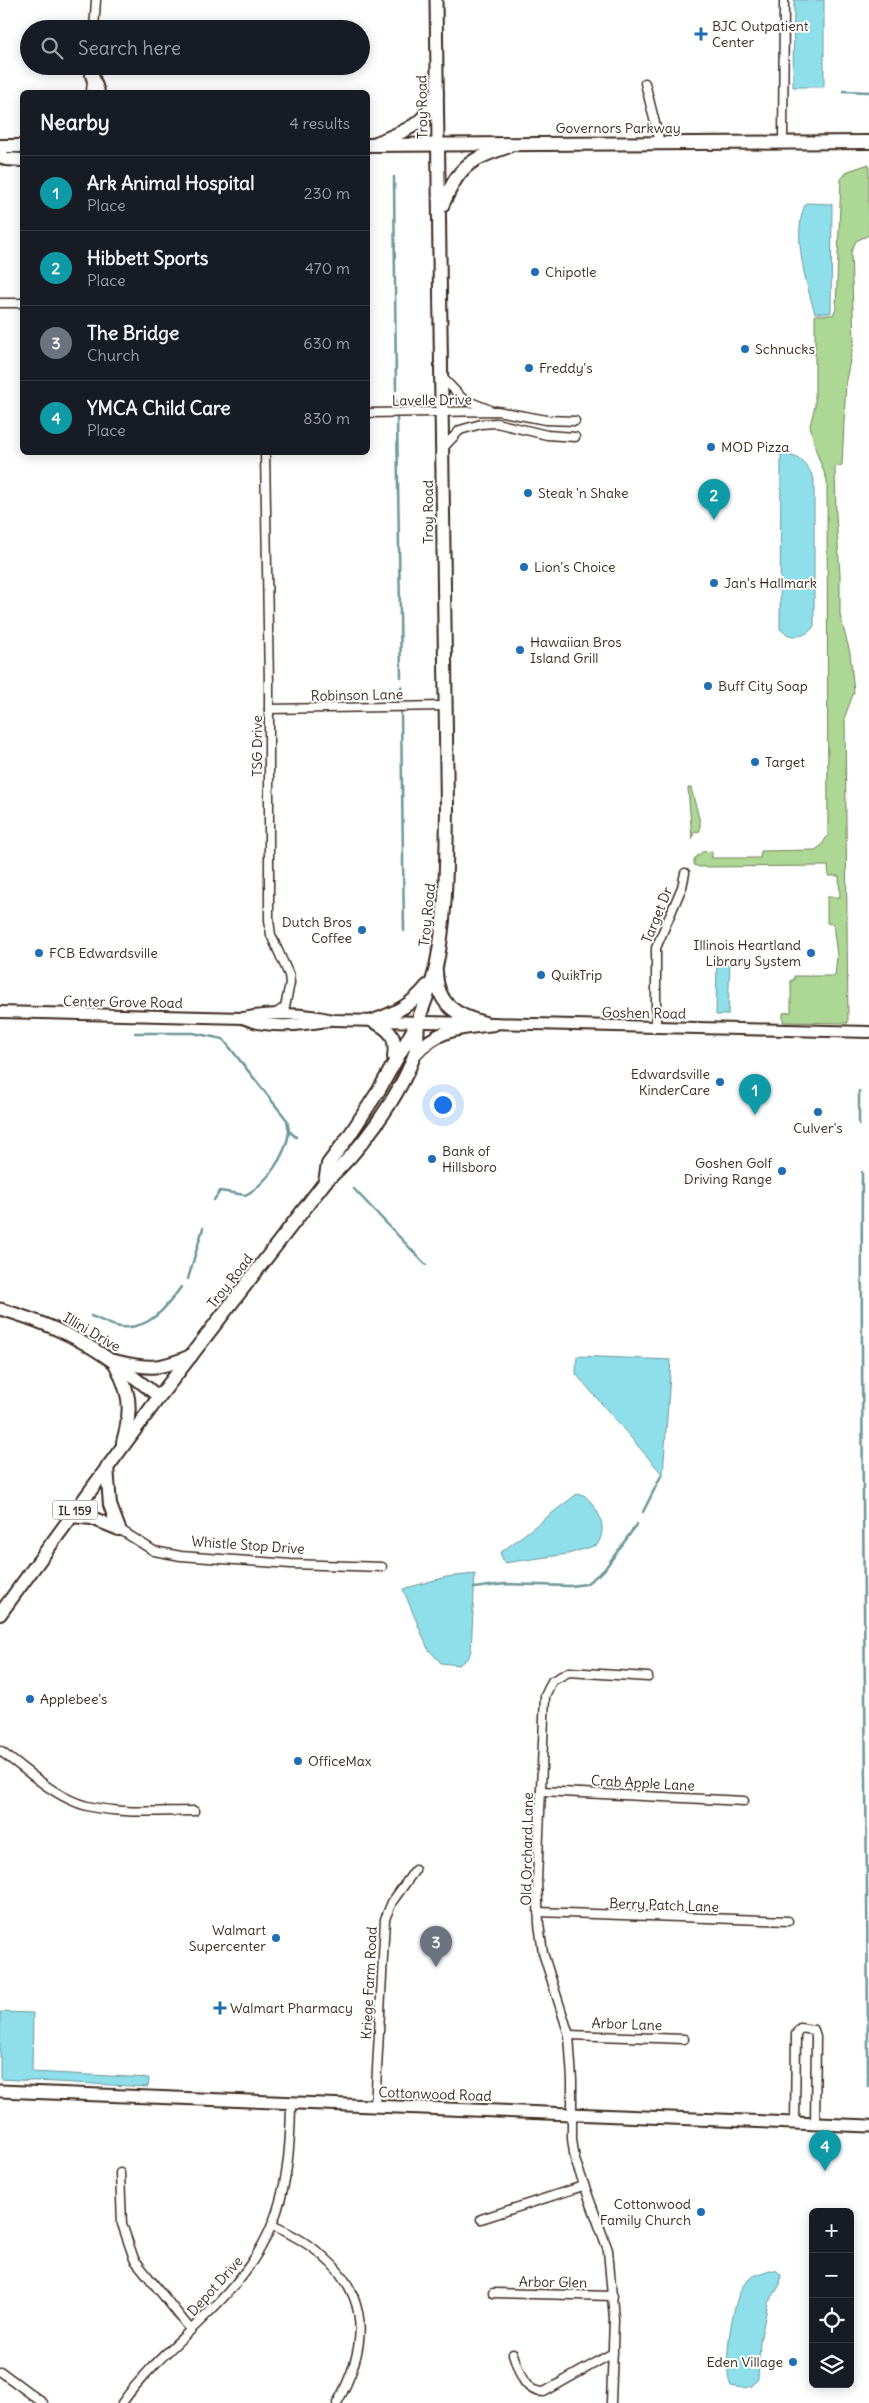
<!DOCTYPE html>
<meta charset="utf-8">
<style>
:root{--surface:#171b24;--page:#20242c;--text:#f1f3f6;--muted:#9ea1a6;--line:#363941;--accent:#1f6fb2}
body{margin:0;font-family:Delius,sans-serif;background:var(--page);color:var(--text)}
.controls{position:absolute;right:15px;bottom:15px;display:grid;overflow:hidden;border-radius:8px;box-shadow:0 2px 12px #0003}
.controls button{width:45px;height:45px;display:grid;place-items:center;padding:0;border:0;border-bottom:1px solid var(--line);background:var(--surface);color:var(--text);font:25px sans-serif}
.you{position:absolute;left:442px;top:1104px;width:18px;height:18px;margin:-12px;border:4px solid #fff;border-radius:50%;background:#1a73e8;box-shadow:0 0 0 8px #1a73e833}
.badge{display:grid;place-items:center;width:32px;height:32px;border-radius:50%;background:var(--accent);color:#fff;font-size:16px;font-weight:700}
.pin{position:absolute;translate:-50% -41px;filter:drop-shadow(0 1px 2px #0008)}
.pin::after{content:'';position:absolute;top:26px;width:18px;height:15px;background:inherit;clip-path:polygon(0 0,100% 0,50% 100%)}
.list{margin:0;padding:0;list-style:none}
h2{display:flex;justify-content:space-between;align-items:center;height:65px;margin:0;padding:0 20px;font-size:21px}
h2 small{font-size:16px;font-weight:400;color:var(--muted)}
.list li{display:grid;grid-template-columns:32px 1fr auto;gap:15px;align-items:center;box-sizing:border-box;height:75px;padding:0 20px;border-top:1px solid var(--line)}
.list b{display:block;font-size:19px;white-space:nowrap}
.list p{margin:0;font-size:16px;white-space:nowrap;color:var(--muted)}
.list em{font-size:16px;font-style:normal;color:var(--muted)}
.icon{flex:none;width:28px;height:28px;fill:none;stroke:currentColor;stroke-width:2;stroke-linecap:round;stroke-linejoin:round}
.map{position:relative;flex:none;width:869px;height:2403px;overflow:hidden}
.search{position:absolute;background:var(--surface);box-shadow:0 2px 12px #0003;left:20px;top:20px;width:350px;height:55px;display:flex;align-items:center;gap:12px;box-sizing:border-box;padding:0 18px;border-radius:28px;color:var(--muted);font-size:19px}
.panel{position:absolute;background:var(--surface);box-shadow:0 2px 12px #0003;left:20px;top:90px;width:350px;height:365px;border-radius:8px}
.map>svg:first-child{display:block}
.green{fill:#acd795;stroke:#74805a}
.water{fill:#8fdfeb;stroke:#6d9799}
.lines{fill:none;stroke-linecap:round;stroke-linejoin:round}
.stream{stroke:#6d9799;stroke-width:2.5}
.minor-casing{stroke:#3b2a1e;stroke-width:11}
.tertiary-casing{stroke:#3b2a1e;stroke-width:14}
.secondary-casing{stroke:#3b2a1e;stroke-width:15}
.primary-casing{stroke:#3b2a1e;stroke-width:16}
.minor{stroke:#fff;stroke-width:8}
.tertiary{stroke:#fff;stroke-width:10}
.secondary{stroke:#fff;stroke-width:11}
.primary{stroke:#fff;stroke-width:12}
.poi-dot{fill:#1f6fb2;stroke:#fff;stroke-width:2}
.labels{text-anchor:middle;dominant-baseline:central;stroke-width:4;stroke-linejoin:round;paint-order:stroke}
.shield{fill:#fff;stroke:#766a62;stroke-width:1}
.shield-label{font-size:12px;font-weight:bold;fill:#3b2a1e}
.poi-label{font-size:14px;fill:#3b2a1e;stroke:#fff;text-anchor:start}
.street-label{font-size:14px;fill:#3b2a1e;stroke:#fff}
</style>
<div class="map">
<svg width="869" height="2403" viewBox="0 0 869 2403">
<rect width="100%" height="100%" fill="#fff"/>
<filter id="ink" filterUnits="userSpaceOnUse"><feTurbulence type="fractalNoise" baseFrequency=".02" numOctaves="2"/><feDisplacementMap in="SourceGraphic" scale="10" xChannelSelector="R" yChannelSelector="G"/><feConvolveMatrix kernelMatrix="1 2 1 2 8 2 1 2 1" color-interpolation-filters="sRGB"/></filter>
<g filter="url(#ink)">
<!-- green -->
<g class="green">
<path d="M 869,164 L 869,235 L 856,241 L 851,252 L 854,341 L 846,380 L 842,465 L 835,467 L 836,516 L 840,574 L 840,615 L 850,653 L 854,692 L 845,716 L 848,1023 L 783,1022 L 783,1013 L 791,1012 L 791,980 L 794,980 L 794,976 L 835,976 L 837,956 L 833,924 L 827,923 L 827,897 L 840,897 L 839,876 L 829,876 L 828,866 L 699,867 L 694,865 L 694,859 L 702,852 L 712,851 L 712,858 L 760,858 L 761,851 L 815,850 L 821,846 L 828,835 L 827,480 L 816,451 L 810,425 L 815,406 L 815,315 L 833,315 L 836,308 L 841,179 L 848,171 Z"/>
<path d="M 688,788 L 691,788 L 700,822 L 700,831 L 694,832 L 692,839 Z"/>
</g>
<!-- water -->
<g class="water">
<path d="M 794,0 L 824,0 L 824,87 L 793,87 Z"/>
<path d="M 806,203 L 832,204 L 831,313 L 815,313 C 806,284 791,232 806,203 Z"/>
<path d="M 781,455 C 800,455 806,462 814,479 L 814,626 C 806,638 791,640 780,629 Z"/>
<path d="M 717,959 L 730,959 L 728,1015 L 716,1015 Z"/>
<path d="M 577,1356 L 671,1360 L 663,1475 L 576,1374 Z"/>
<path d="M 577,1494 L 584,1495 C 598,1508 609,1527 597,1545 L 568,1554 L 504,1563 L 500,1553 Z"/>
<path d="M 475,1574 L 471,1650 L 469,1657 L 459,1665 L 441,1663 L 428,1649 L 403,1589 L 446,1577 Z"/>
<path d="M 0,2012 L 33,2013 L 32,2072 L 149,2078 L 148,2087 L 0,2079 Z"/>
<path d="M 770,2270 L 777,2271 L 781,2275 L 780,2285 L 768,2303 L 760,2341 L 758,2379 L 752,2386 L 743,2388 L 731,2386 C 722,2370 732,2295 746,2282 C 752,2275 761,2273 770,2270 Z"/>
</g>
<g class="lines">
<!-- stream -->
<g class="stream">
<path d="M 843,91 L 869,92"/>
<path d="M 394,177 L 396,390"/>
<path d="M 396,400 L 397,406"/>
<path d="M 397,419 L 401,677"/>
<path d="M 401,687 L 401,702"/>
<path d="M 401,713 L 404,931"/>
<path d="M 135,1033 L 193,1033 L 223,1039 L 287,1120 L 289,1131 L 296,1137"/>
<path d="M 859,1091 L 859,1124"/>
<path d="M 862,1172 C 860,1477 868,1782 868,2087"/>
<path d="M 354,1189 L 426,1265"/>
<path d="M 214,1200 L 220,1191 L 245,1195 C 266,1185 286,1155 289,1132"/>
<path d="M 188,1279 L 203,1228"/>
<path d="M 91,1316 C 100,1319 111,1326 121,1327 C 149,1330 167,1307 181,1287"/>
<path d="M 643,1512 L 662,1474"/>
<path d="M 474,1588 L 505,1584 L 570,1586 L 586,1584 L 604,1570 L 637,1524"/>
</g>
<!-- minor casing -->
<g class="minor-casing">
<g id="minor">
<path d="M 94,29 L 96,0"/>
<path d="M 645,83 L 660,143"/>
<path d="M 91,92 L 93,66"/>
<path d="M 783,143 L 784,0"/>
<path d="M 0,303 L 22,303"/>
<path d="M 442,377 L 463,399 L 488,409"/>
<path d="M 368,413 L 497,411 L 546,420 L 575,421"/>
<path d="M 443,448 L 460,430 L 481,424 L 496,423 L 547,435 L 575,437"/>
<path d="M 265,452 L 269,685 L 269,920 L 271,935 L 289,975 L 290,983 L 285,1007 L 276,1013"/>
<path d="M 269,709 L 445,706"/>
<path d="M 656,1027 L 656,948 L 682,887 L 685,873"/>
<path d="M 119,1529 L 154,1551 L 181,1556 L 291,1564 L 382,1567"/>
<path d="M 0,1751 C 26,1769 55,1798 87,1806 C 121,1814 159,1811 194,1811"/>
<path d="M 541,1791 L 744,1801"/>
<path d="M 538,1912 L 788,1921"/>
<path d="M 569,2035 L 684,2039"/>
<path d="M 375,2107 L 385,1919 L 392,1902 L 415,1870"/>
<path d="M 795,2123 L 796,2034 L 800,2028 L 814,2030 L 816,2036 L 815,2124"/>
<path d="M 120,2173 L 122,2224 L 134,2259 L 191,2330"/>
<path d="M 481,2219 L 583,2186"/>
<path d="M 272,2225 C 356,2263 384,2319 337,2403"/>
<path d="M 493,2293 L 613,2296"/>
<path d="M 513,2354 C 519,2371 523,2392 544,2392 L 613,2353"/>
<path d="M 0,2371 L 43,2403"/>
<path d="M 122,2403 C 144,2372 172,2348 198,2323 C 272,2253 290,2205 291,2103"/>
<path d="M 611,2403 L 614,2319 L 608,2250 L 575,2160 L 572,2139 L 572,2080 L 569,2035 L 543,1953 L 539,1924 L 537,1881 L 545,1696 L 552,1681 L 569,1672 L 648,1677"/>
</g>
</g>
<!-- tertiary casing -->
<g class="tertiary-casing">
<g id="tertiary">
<path d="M 0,1012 L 244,1018 C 272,1012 305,1013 333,1020 L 473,1023"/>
<path d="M 245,1019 C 269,1029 302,1025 327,1021"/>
<path d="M 488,1023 L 869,1032"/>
</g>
</g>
<!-- secondary casing -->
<g class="secondary-casing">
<g id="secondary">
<path d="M 436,0 L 438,145"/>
<path d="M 0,1309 C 69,1329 104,1352 159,1397"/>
<path d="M 0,2091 L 869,2126"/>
</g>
</g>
<!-- primary casing -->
<g class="primary-casing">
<g id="primary">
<path d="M 92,75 L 98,92"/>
<path d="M 376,143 C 406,130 426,126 437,93"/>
<path d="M 368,145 L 869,142"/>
<path d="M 0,146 L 22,146"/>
<path d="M 0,155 L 6,159 L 22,160"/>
<path d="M 442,206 C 460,166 466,161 507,147"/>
<path d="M 436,972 C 437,1005 457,1016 485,1023"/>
<path d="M 373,1021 C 395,1013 412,1005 427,986"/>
<path d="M 373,1021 C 391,1030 397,1037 394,1057"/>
<path d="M 415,1054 C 439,1028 461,1028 494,1024"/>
<path d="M 325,1182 L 328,1164 L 349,1136 L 379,1090 L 417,1023"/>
<path d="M 114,1361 C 130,1393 133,1407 123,1442"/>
<path d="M 114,1361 C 148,1369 158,1370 191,1356"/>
<path d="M 107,1467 L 110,1505 L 119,1529"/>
<path d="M 71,1516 L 92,1518 L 119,1529"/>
<path d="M 0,1614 L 159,1397 L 325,1182 C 359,1152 398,1099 414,1056 C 419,1044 416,1030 419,1018 C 425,1001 432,985 436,967 C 447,915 446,862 447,808 L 438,145"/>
</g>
</g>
<!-- minor -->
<use href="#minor" class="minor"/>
<!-- tertiary -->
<use href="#tertiary" class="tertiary"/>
<!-- secondary -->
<use href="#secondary" class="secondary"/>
<!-- primary -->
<use href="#primary" class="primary"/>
</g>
</g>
<!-- markers -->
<g class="poi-dot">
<path d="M698.5 26.5h5v5h5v5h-5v5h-5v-5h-5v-5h5z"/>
<circle cx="535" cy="272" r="5"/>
<circle cx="745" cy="349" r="5"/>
<circle cx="529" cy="368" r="5"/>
<circle cx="711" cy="447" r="5"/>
<circle cx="528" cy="493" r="5"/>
<circle cx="524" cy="567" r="5"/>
<circle cx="714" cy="583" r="5"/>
<circle cx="520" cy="650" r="5"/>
<circle cx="708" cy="686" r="5"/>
<circle cx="755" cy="762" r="5"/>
<circle cx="362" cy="930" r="5"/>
<circle cx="39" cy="953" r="5"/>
<circle cx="811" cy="953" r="5"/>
<circle cx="541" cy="975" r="5"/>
<circle cx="720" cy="1082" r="5"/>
<circle cx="818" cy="1112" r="5"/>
<circle cx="432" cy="1159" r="5"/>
<circle cx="782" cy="1171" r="5"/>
<circle cx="30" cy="1699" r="5"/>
<circle cx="298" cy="1761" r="5"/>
<circle cx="276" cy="1938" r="5"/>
<path d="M217.5 2000.5h5v5h5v5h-5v5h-5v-5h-5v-5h5z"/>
<circle cx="701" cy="2212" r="5"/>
<circle cx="793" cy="2362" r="5"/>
</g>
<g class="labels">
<!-- shield labels -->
<rect class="shield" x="52.5" y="1500.5" width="45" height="19" rx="4"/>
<g class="shield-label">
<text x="75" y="1510">IL 159</text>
</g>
<!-- poi labels -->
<g class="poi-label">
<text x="712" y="26">BJC Outpatient<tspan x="712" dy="16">Center</tspan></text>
<text x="545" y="272">Chipotle</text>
<text x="755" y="349">Schnucks</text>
<text x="539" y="368">Freddy's</text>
<text x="721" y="447">MOD Pizza</text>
<text x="538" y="493">Steak 'n Shake</text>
<text x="534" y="567">Lion's Choice</text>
<text x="724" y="583">Jan's Hallmark</text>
<text x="530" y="642">Hawaiian Bros<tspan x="530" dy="16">Island Grill</tspan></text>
<text x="718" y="686">Buff City Soap</text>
<text x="765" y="762">Target</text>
<text x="352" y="922" text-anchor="end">Dutch Bros<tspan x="352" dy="16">Coffee</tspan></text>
<text x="801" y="945" text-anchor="end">Illinois Heartland<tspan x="801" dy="16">Library System</tspan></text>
<text x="49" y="953">FCB Edwardsville</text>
<text x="551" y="975">QuikTrip</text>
<text x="710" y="1074" text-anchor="end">Edwardsville<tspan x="710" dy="16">KinderCare</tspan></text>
<text x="818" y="1128" text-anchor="middle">Culver's</text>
<text x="442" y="1151">Bank of<tspan x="442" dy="16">Hillsboro</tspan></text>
<text x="772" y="1163" text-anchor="end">Goshen Golf<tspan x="772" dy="16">Driving Range</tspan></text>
<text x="40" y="1699">Applebee's</text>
<text x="308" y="1761">OfficeMax</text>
<text x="266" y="1930" text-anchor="end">Walmart<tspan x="266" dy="16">Supercenter</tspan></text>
<text x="230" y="2008">Walmart Pharmacy</text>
<text x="691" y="2204" text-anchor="end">Cottonwood<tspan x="691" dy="16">Family Church</tspan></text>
<text x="783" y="2362" text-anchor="end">Eden Village</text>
</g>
<!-- street labels -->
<g class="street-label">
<text transform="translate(422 107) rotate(-91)">Troy Road</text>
<text x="618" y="128">Governors Parkway</text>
<text transform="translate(432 400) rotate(-1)">Lavelle Drive</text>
<text transform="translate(428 512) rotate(-90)">Troy Road</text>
<text transform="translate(357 695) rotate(-1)">Robinson Lane</text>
<text transform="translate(257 746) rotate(-90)">TSG Drive</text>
<text transform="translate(427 915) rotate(-84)">Troy Road</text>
<text transform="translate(657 915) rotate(-68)">Target Dr</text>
<text transform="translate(123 1002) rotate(1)">Center Grove Road</text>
<text transform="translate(644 1013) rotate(1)">Goshen Road</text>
<text transform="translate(230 1281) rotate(-52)">Troy Road</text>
<text transform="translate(92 1332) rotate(30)">Illini Drive</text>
<text transform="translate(248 1545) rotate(4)">Whistle Stop Drive</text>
<text transform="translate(643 1783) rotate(3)">Crab Apple Lane</text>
<text transform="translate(527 1849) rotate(-89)">Old Orchard Lane</text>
<text transform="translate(664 1905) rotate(2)">Berry Patch Lane</text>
<text transform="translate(369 1983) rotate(-87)">Kriege Farm Road</text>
<text transform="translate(627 2024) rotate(2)">Arbor Lane</text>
<text transform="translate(435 2094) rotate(2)">Cottonwood Road</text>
<text transform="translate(553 2282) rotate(1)">Arbor Glen</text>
<text transform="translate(215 2286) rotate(-48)">Depot Drive</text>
</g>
</g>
</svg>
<div class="controls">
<button>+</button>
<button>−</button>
<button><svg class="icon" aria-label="locate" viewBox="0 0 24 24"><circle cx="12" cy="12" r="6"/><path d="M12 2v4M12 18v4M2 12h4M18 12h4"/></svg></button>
<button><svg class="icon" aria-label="layers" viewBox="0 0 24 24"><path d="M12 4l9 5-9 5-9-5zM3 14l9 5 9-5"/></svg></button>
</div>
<div class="you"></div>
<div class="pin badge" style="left:755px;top:1115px;background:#0f9aa8">1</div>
<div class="pin badge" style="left:714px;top:520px;background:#0f9aa8">2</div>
<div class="pin badge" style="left:436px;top:1967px;background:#6b7280">3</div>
<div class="pin badge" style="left:825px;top:2171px;background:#0f9aa8">4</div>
<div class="search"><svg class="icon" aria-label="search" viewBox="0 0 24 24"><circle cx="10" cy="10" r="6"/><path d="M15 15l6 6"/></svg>Search here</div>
<section class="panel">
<h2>Nearby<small>4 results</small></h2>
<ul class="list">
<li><span class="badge" style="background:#0f9aa8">1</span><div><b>Ark Animal Hospital</b><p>Place</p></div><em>230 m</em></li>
<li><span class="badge" style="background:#0f9aa8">2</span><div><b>Hibbett Sports</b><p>Place</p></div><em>470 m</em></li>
<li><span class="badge" style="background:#6b7280">3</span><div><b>The Bridge</b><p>Church</p></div><em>630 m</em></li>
<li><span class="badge" style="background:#0f9aa8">4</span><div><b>YMCA Child Care</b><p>Place</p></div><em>830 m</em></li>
</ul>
</section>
</div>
